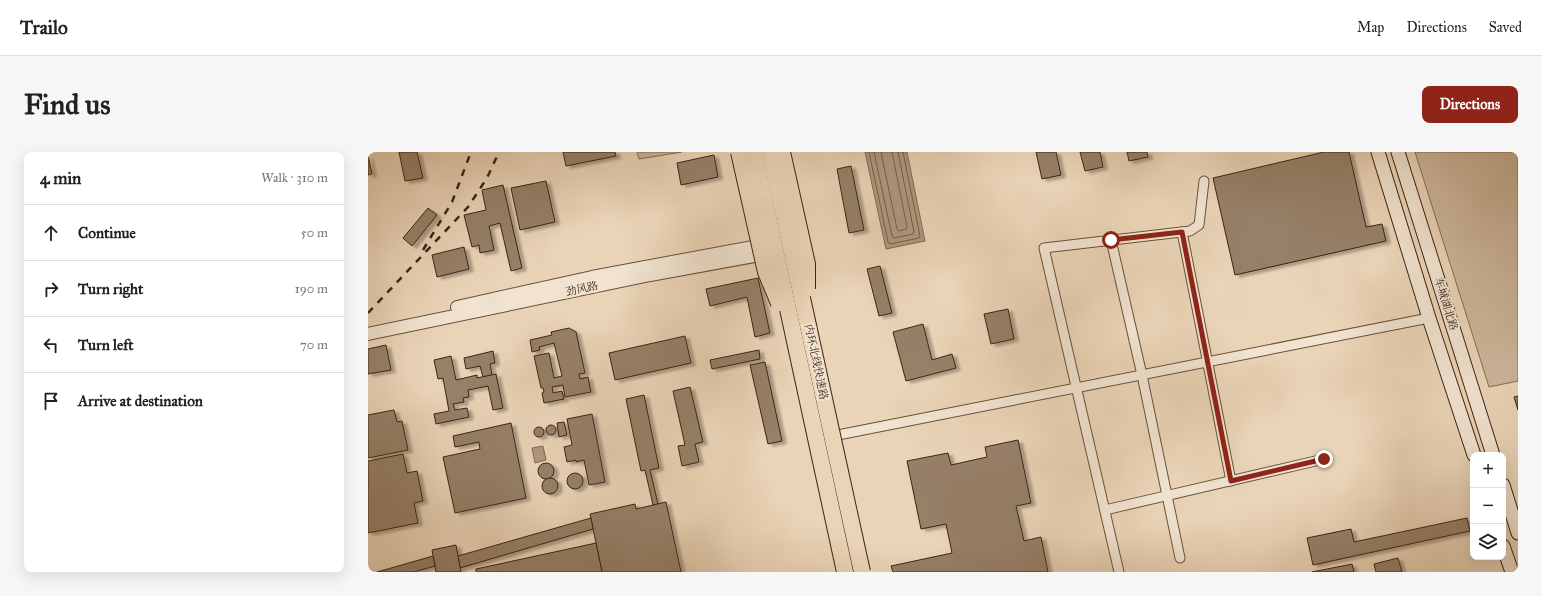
<!DOCTYPE html>
<meta charset="utf-8">
<style>
:root{--surface:#fff;--page:#f6f6f6;--text:#202124;--muted:#757577;--line:#e0e0e0;--accent:#8f2418}
body{margin:0;font-family:"IM FELL Great Primer","Noto Serif SC",serif;background:var(--page);color:var(--text)}
.controls{position:absolute;right:12px;bottom:12px;display:grid;overflow:hidden;border-radius:8px;box-shadow:0 4px 16px #0002}
.controls button{width:36px;height:36px;display:grid;place-items:center;padding:0;border:0;border-bottom:1px solid var(--line);background:var(--surface);color:var(--text);font:20px sans-serif}
.stop{position:absolute;width:12px;height:12px;margin:-9px;border:3px solid #8f2418;border-radius:50%;background:#fff}
.stop.end{background:#8f2418;border-color:#fff;box-shadow:0 1px 4px #0008}
.list{margin:0;padding:0;list-style:none}
h2{display:flex;justify-content:space-between;align-items:center;height:52px;margin:0;padding:0 16px;font-size:17px}
h2 small{font-size:13px;font-weight:400;color:var(--muted)}
.list li{display:grid;grid-template-columns:26px 1fr auto;gap:12px;align-items:center;box-sizing:border-box;height:56px;padding:0 16px;border-top:1px solid var(--line)}
.list b{display:block;font-size:15px;white-space:nowrap}
.list em{font-size:13px;font-style:normal;color:var(--muted)}
.icon{flex:none;width:22px;height:22px;fill:none;stroke:currentColor;stroke-width:2;stroke-linecap:round;stroke-linejoin:round}
.map{position:relative;flex:none;width:1150px;height:420px;overflow:hidden;border-radius:8px}
header{display:flex;align-items:center;gap:24px;box-sizing:border-box;height:56px;padding:0 20px;background:var(--surface);border-bottom:1px solid var(--line)}
header strong{font-size:19px}
nav{display:flex;gap:22px;margin-inline-start:auto;font-size:14px}
.intro{display:flex;align-items:center;justify-content:space-between;box-sizing:border-box;height:96px;padding:0 24px}
h1{margin:0;font-size:28px}
.button{padding:10px 18px;border-radius:8px;background:var(--accent);color:#fff;font-size:14px;font-weight:700}
main{display:flex;gap:24px;padding:0 24px}
aside{flex:1;background:var(--surface);border-radius:8px;box-shadow:0 4px 16px #0002}
.map>svg:first-child{display:block}
.green{fill:#ccb69b;stroke:#846d56}
.water{fill:#af987f;stroke:#816a53}
.lines{fill:none;stroke-linecap:round;stroke-linejoin:round}
.shore{stroke:#765e48;stroke-width:1}
.building{fill:#968068;stroke:#3c2412;filter:url(#shadow)}
.minor-casing{stroke:#68503b;stroke-width:11}
.tertiary-casing{stroke:#68503b;stroke-width:14}
.secondary-casing{stroke:#3c2412;stroke-width:15}
.minor{stroke:#f1e3d0;stroke-width:9}
.tertiary{stroke:#f1e3d0;stroke-width:12}
.secondary{stroke:#f1e3d0;stroke-width:13}
.rail{stroke:#3c2412;stroke-width:2.5;stroke-dasharray:7 7;stroke-linecap:butt}
.trunk-bridge-casing{stroke:#3c2412;stroke-width:18;stroke-linecap:butt}
.trunk-bridge{stroke:#ead4b7;stroke-width:16}
.route{stroke:#8f2418;stroke-width:5}
.labels{text-anchor:middle;dominant-baseline:central;stroke-width:4;stroke-linejoin:round;paint-order:stroke}
.street-label{font-size:11px;fill:#3c2412;stroke:#f1e3d0}
</style>
<header>
<strong>Trailo</strong>
<nav><a>Map</a><a>Directions</a><a>Saved</a></nav>
</header>
<div class="intro"><h1>Find us</h1><a class="button">Directions</a></div>
<main>
<aside>
<h2>4 min<small>Walk · 310 m</small></h2>
<ul class="list">
<li><svg class="icon" aria-label="ahead" viewBox="0 0 24 24"><path d="M12 20V5M6 11l6-6 6 6"/></svg><div><b>Continue</b></div><em>50 m</em></li>
<li><svg class="icon" aria-label="right" viewBox="0 0 24 24"><path d="M7 20v-9h11M14 6l5 5-5 5"/></svg><div><b>Turn right</b></div><em>190 m</em></li>
<li><svg class="icon" aria-label="left" viewBox="0 0 24 24"><path d="M17 20v-9H6M10 6l-5 5 5 5"/></svg><div><b>Turn left</b></div><em>70 m</em></li>
<li><svg class="icon" aria-label="arrive" viewBox="0 0 24 24"><path d="M6 21V4h12l-3 4 3 4H6"/></svg><div><b>Arrive at destination</b></div></li>
</ul>
</aside>
<div class="map">
<svg width="1150" height="420" viewBox="0 0 1150 420">
<defs>
<filter id="shadow"><feDropShadow dx="4.5" dy="2.5" stdDeviation="1" flood-color="#0004"/></filter>
</defs>
<rect width="100%" height="100%" fill="#ead4b7"/>
<filter id="stains"><feTurbulence type="fractalNoise" baseFrequency=".005" numOctaves="4"/><feColorMatrix values="0 0 0 0 .2 0 0 0 0 .09 0 0 0 0 .02 0 0 0 .5 -.17"/></filter>
<radialGradient id="worn" r=".72"><stop offset=".6" stop-color="#630" stop-opacity="0"/><stop offset="1" stop-color="#630" stop-opacity=".3"/></radialGradient>
<!-- green -->
<g class="green">
<path d="M 269,0 L 314,0 L 271,7 Z"/>
<path d="M 1047,0 L 1150,0 L 1150,229 L 1121,235 Z"/>
</g>
<!-- water -->
<g class="water">
<path d="M 497,0 L 539,0 L 557,89 L 518,97 Z"/>
<path d="M 175,294 L 178,308 L 167,311 L 164,296 Z"/>
</g>
<g class="lines">
<!-- shore -->
<g class="shore">
<path d="M 501,0 L 520,90 L 522,92 L 551,86 L 552,84 L 535,0"/>
<path d="M 506,0 L 524,84 L 526,86 L 545,82 L 546,80 L 530,0"/>
<path d="M 513,0 L 529,77 L 531,79 L 538,77 L 539,75 L 524,0"/>
</g>
</g>
<!-- building -->
<g class="building">
<path d="M 31,0 L 49,0 L 55,26 L 37,29 Z"/>
<path d="M 195,0 L 247,0 L 248,4 L 198,14 Z"/>
<path d="M 668,0 L 688,0 L 693,23 L 674,27 Z"/>
<path d="M 712,0 L 732,0 L 735,15 L 717,19 Z"/>
<path d="M 759,0 L 779,0 L 780,5 L 761,9 Z"/>
<path d="M 956,0 L 981,0 L 998,75 L 1014,72 L 1018,89 L 867,123 L 845,26 Z"/>
<path d="M 0,3 L 4,22 L 0,23 Z"/>
<path d="M 346,3 L 350,25 L 313,33 L 309,11 Z"/>
<path d="M 483,14 L 496,78 L 481,81 L 469,17 Z"/>
<path d="M 178,29 L 187,70 L 152,78 L 143,36 Z"/>
<path d="M 135,33 L 154,116 L 143,119 L 132,71 L 121,74 L 126,98 L 112,101 L 111,93 L 104,95 L 96,63 L 118,58 L 114,38 Z"/>
<path d="M 60,56 L 69,63 L 44,94 L 35,86 Z"/>
<path d="M 96,95 L 101,117 L 69,125 L 64,103 Z"/>
<path d="M 512,114 L 524,161 L 511,164 L 499,117 Z"/>
<path d="M 390,126 L 402,181 L 387,185 L 379,145 L 342,154 L 338,137 Z"/>
<path d="M 640,157 L 646,187 L 623,192 L 616,162 Z"/>
<path d="M 555,172 L 564,208 L 584,202 L 588,216 L 538,229 L 525,180 Z"/>
<path d="M 201,176 L 208,180 L 217,221 L 211,222 L 212,227 L 220,225 L 223,240 L 197,245 L 195,233 L 184,235 L 185,241 L 194,239 L 196,247 L 176,251 L 174,241 L 176,240 L 175,236 L 173,236 L 166,204 L 181,201 L 186,226 L 194,224 L 186,191 L 171,195 L 172,198 L 164,200 L 162,188 L 184,183 L 183,180 Z"/>
<path d="M 317,184 L 323,211 L 247,228 L 241,201 Z"/>
<path d="M 18,193 L 23,218 L 0,222 L 0,197 Z"/>
<path d="M 391,198 L 392,207 L 344,217 L 342,208 Z"/>
<path d="M 125,199 L 127,211 L 122,212 L 124,223 L 115,225 L 112,214 L 98,217 L 96,206 Z"/>
<path d="M 83,204 L 88,228 L 109,223 L 109,226 L 128,222 L 135,256 L 125,258 L 120,234 L 100,238 L 101,245 L 95,246 L 96,250 L 85,252 L 87,258 L 99,256 L 101,265 L 68,272 L 66,262 L 81,259 L 75,226 L 70,227 L 66,208 Z"/>
<path d="M 397,210 L 414,289 L 400,292 L 382,213 Z"/>
<path d="M 322,235 L 335,290 L 327,292 L 331,310 L 314,314 L 310,294 L 317,293 L 305,239 Z"/>
<path d="M 276,243 L 291,316 L 282,318 L 290,352 L 285,353 L 277,318 L 273,319 L 258,247 Z"/>
<path d="M 1150,244 L 1150,258 L 1146,245 Z"/>
<path d="M 26,258 L 29,270 L 34,269 L 40,298 L 0,306 L 0,263 Z"/>
<path d="M 224,262 L 237,330 L 221,333 L 216,308 L 208,310 L 208,308 L 199,310 L 196,295 L 204,293 L 199,267 Z"/>
<path d="M 196,270 L 199,283 L 191,285 L 189,271 Z"/>
<path d="M 143,271 L 158,346 L 87,361 L 75,305 L 112,297 L 111,290 L 87,295 L 85,284 Z"/>
<circle cx="183" cy="278" r="5"/>
<circle cx="171" cy="280" r="5"/>
<path d="M 650,288 L 663,351 L 648,354 L 656,389 L 673,385 L 680,420 L 525,420 L 523,414 L 584,401 L 578,372 L 553,377 L 539,309 L 580,301 L 583,313 L 619,305 L 617,295 Z"/>
<path d="M 35,302 L 39,321 L 49,319 L 55,349 L 46,351 L 50,371 L 0,381 L 0,309 Z"/>
<circle cx="178" cy="319" r="8"/>
<circle cx="207" cy="329" r="8"/>
<circle cx="182" cy="334" r="8"/>
<path d="M 298,350 L 313,420 L 234,420 L 222,362 L 267,352 L 268,357 Z"/>
<path d="M 223,366 L 225,377 L 92,416 L 90,404 Z"/>
<path d="M 1099,366 L 1102,379 L 945,413 L 939,386 L 983,377 L 986,390 Z"/>
<path d="M 228,391 L 234,420 L 108,420 L 108,417 Z"/>
<path d="M 88,393 L 93,420 L 68,420 L 64,398 Z"/>
<path d="M 65,404 L 67,414 L 46,420 L 9,420 Z"/>
<path d="M 1030,406 L 1034,420 L 1008,420 L 1006,412 Z"/>
<path d="M 984,412 L 986,420 L 944,420 Z"/>
</g>
<g class="lines">
<!-- minor casing -->
<g class="minor-casing">
<g id="minor">
<path d="M 814,80 L 863,329"/>
<path d="M 743,88 L 774,223 L 812,406"/>
<path d="M 470,283 L 1061,166"/>
<path d="M 737,358 L 956,307"/>
<path d="M 751,420 L 676,96 L 822,79 L 831,73 L 836,29"/>
</g>
</g>
<!-- tertiary casing -->
<g class="tertiary-casing">
<g id="tertiary">
<path d="M 89,155 L 224,125 L 400,92"/>
<path d="M 0,182 L 282,123 L 403,101"/>
</g>
</g>
<!-- secondary casing -->
<g class="secondary-casing">
<g id="secondary">
<path d="M 1010,0 L 1061,166 L 1106,303"/>
<path d="M 1030,0 L 1125,303"/>
<path d="M 1135,333 L 1150,381"/>
<path d="M 1135,394 L 1144,420"/>
</g>
</g>
<!-- minor -->
<use href="#minor" class="minor"/>
<!-- tertiary -->
<use href="#tertiary" class="tertiary"/>
<!-- secondary -->
<use href="#secondary" class="secondary"/>
<!-- rail -->
<g class="rail">
<path d="M 55,98 L 84,50 L 103,0"/>
<path d="M 0,161 L 100,55 L 119,26 L 131,0"/>
</g>
<!-- trunk-bridge casing -->
<g class="trunk-bridge-casing">
<g id="trunk-bridge">
<path d="M 371,0 L 398,120 L 411,151"/>
<path d="M 386,0 L 477,420"/>
<path d="M 402,0 L 494,420"/>
<path d="M 414,0 L 439,112 L 439,137"/>
</g>
</g>
<!-- trunk-bridge -->
<use href="#trunk-bridge" class="trunk-bridge"/>
</g>
<g class="lines">
<!-- route -->
<path class="route" d="M 743,88 L 814,80 L 863,329 L 956,307"/>
</g>
<g class="labels">
<!-- street labels -->
<g class="street-label">
<text transform="translate(214 137) rotate(-12)">劲风路</text>
<text transform="translate(1078 152) rotate(73)">车城湖北路</text>
<text transform="translate(448 210) rotate(78)">内环北线快速路</text>
</g>
</g>
<rect width="100%" height="100%" filter="url(#stains)"/>
<rect width="100%" height="100%" fill="url(#worn)"/>
</svg>
<div class="controls">
<button>+</button>
<button>−</button>
<button><svg class="icon" aria-label="layers" viewBox="0 0 24 24"><path d="M12 4l9 5-9 5-9-5zM3 14l9 5 9-5"/></svg></button>
</div>
<div class="stop" style="left:743px;top:88px"></div>
<div class="stop end" style="left:956px;top:307px"></div>
</div>
</main>
